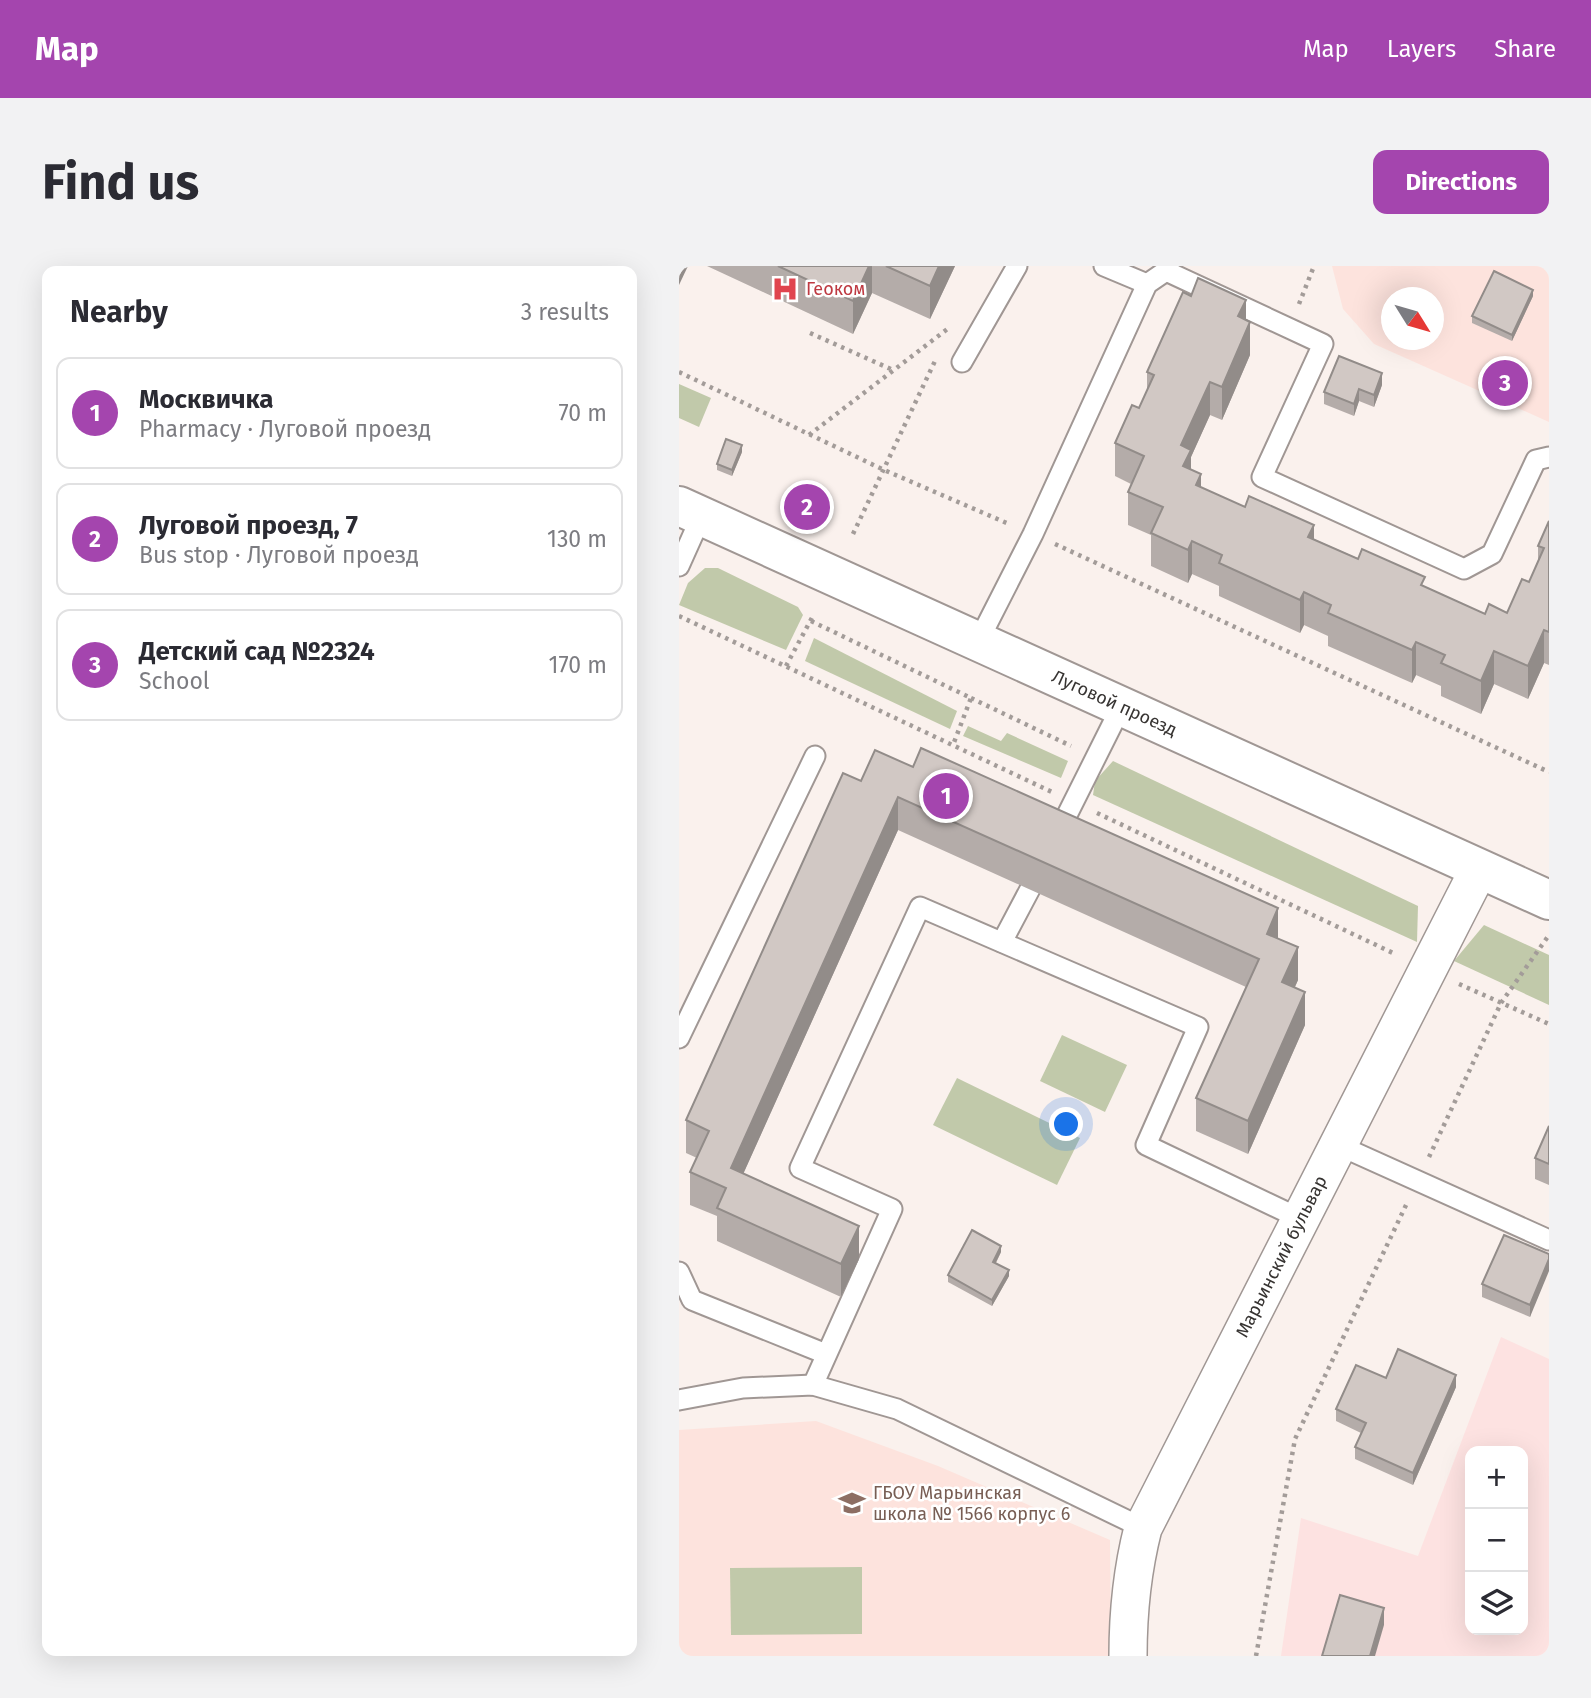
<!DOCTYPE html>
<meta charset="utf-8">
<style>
:root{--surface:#fff;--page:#f2f2f3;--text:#2b2b33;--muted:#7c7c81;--line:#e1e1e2;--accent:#a445ae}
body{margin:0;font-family:"Fira Sans",sans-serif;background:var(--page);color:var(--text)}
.controls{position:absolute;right:21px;bottom:21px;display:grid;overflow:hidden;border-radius:14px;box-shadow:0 7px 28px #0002}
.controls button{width:63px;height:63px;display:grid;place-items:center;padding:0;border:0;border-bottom:2px solid var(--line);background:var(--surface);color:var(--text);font:35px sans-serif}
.compass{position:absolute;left:702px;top:21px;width:63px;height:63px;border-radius:50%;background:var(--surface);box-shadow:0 7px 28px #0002;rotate:127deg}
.you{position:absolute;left:388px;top:859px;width:24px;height:24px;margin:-18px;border:5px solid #fff;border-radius:50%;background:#1a73e8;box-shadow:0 0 0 10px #1a73e833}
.badge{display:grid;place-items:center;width:46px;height:46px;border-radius:50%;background:var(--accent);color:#fff;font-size:23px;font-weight:700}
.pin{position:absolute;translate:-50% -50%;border:4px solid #fff;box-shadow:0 2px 7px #0006}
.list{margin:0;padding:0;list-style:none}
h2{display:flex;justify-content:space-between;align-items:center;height:91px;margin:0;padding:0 28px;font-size:30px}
h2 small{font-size:23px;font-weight:400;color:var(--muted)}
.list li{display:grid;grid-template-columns:46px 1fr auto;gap:21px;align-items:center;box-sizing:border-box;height:112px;margin:0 14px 14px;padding:0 14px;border:2px solid var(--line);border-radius:14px}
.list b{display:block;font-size:26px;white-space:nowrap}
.list p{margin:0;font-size:23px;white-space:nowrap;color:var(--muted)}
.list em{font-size:23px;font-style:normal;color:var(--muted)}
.icon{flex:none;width:38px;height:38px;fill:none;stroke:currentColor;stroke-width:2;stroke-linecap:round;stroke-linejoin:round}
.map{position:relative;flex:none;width:870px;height:1390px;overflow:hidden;border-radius:14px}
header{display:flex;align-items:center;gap:42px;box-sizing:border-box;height:98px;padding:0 35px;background:var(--accent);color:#fff}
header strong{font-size:33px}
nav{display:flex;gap:38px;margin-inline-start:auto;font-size:24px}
.intro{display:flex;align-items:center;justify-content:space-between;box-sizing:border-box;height:168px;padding:0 42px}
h1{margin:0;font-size:49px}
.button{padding:18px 32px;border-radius:14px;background:var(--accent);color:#fff;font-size:24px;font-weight:700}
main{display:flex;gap:42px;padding:0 42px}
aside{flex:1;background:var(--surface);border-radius:14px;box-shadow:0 7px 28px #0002}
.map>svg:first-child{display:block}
.industrial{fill:#fde2e1;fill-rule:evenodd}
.education{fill:#fde3dd;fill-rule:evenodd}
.green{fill:#c1c9aa}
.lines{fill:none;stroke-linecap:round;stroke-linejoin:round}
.service-casing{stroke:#a09794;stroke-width:23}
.minor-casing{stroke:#a09794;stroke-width:40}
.tertiary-casing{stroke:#a09794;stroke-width:42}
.path{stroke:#a39c99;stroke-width:4.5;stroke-dasharray:3.5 5;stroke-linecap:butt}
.service{stroke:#fff;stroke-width:19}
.minor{stroke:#fff;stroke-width:37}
.tertiary{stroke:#fff;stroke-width:38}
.wall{fill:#b4aca9}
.shaded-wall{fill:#928c89}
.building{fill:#d1c8c4;stroke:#928c89;stroke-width:2}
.labels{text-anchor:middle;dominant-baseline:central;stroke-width:5;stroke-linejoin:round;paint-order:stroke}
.health-label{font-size:18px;fill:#be3a42;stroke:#fff;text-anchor:start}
.street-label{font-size:18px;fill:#373432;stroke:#fff}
.education-label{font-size:18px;fill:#785e54;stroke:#fff;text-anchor:start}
</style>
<header>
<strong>Map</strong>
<nav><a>Map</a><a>Layers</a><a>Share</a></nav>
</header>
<div class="intro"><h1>Find us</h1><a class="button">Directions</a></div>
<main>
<aside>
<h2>Nearby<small>3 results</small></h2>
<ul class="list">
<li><span class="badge">1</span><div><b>Москвичка</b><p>Pharmacy · Луговой проезд</p></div><em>70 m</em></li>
<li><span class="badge">2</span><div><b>Луговой проезд, 7</b><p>Bus stop · Луговой проезд</p></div><em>130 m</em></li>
<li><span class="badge">3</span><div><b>Детский сад №2324</b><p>School</p></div><em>170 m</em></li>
</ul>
</aside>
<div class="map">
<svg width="870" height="1390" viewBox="0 0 870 1390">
<rect width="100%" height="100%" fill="#faf1ed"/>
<!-- industrial -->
<path class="industrial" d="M 822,1071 L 870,1093 L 870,1390 L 602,1390 L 622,1252 L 739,1290 ZM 791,1185 L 844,1185 L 844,1364 L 791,1364 Z"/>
<!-- education -->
<g class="education">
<path d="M 653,0 L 870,0 L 870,156 L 695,78 L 664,43 ZM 712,32 L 754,32 L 754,74 L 712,74 Z"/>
<path d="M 137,1155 L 259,1200 L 431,1274 L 432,1390 L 0,1390 L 0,1164 Z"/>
</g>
<!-- green -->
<g class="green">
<path d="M 0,118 L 32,132 L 20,161 L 0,152 Z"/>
<path d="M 26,302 L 39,302 L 119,341 L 124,349 L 107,384 L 0,339 L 9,317 Z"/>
<path d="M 135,372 L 278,445 L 271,463 L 126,395 Z"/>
<path d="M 289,460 L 322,475 L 328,467 L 389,495 L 382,512 L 284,470 Z"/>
<path d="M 434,495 L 739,640 L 738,676 L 414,529 L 416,515 Z"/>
<path d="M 805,659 L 870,689 L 870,739 L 775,695 Z"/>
<path d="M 383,769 L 448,799 L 426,846 L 361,815 Z"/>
<path d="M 278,812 L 401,872 L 378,919 L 254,859 Z"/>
<path d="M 183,1301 L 183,1368 L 52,1369 L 51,1302 Z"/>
</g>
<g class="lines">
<!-- service casing -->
<g class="service-casing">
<g id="service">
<path d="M 425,0 L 468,18"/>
<path d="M 487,5 L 644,78 L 583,211 L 785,303 L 813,288 L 857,194 L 870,191"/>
<path d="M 283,96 L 338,0"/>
<path d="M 0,300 L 22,251"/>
<path d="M 299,376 L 354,268 L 468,18 L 487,5 L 490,0"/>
<path d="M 377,571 L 442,441"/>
<path d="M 323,676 L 351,623"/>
<path d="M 0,772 L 136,490"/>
<path d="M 659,879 L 870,974"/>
<path d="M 0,1006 L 13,1034 L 147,1088"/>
<path d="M 134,1119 L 213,943 L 121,902 L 241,641 L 519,761 L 467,879 L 622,953"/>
<path d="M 0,1134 L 64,1122 L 134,1119 L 218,1143 L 464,1262"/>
</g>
</g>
<!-- minor casing -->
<g class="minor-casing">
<g id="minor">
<path id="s1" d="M 449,1390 C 449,1345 453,1305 464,1262 L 800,603"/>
</g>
</g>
<!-- tertiary casing -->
<g class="tertiary-casing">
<g id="tertiary">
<path id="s2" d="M 0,240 L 870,634"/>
</g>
</g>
<!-- path -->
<g class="path">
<path d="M 620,38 L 635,0"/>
<path d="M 131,67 L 214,104"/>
<path d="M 0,106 L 205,204 L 330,258"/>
<path d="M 130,169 L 271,61"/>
<path d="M 174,268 L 256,95"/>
<path d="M 376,278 L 870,506"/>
<path d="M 0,350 L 373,526"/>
<path d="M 132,355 L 292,432 L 274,479"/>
<path d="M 107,400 L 135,348"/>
<path d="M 292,432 L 392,480"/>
<path d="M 418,547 L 714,687"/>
<path d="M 780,718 L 870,758"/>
<path d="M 750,891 L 822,737 L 870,669"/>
<path d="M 577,1390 L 616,1173 L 728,937"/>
</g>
<!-- service -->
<use href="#service" class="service"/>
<!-- minor -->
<use href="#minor" class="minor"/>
<!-- tertiary -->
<use href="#tertiary" class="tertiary"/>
</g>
<!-- wall -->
<g class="wall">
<path d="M 28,0 L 276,0 L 251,53 L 193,27 L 174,68 Z"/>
<path d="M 854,30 L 833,75 L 793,57 L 793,50 Z"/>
<path d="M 567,54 L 571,89 L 543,154 L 531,149 L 512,191 L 512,204 L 522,222 L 635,273 L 806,348 L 828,347 L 850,316 L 859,295 L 859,280 L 870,255 L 870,399 L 865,397 L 849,433 L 815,418 L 802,448 L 762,430 L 762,420 L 737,409 L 733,417 L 649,380 L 649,370 L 625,359 L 621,367 L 540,330 L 540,320 L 513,308 L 509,317 L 472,300 L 472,269 L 449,259 L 449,226 L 452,218 L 436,210 L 436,177 L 460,142 L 468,125 L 468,106 Z"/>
<path d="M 703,119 L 695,141 L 680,135 L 675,150 L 645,138 L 645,126 Z"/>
<path d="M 63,186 L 53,210 L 38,204 L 38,198 Z"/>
<path d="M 182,515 L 599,673 L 619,714 L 616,721 L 626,759 L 569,888 L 517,865 L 517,832 L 567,721 L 219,564 L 64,908 L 180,993 L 162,1031 L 38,975 L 38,950 L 11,939 L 11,906 L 18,892 L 7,887 L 7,854 Z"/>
<path d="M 870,860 L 870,919 L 856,913 L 856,892 Z"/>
<path d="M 322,986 L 317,997 L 330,1010 L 313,1040 L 269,1016 L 269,1009 Z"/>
<path d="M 870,988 L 851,1051 L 803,1031 L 803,1018 Z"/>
<path d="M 707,1112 L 777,1121 L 734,1219 L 676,1193 L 676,1181 L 682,1167 L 657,1155 L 657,1143 Z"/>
</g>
<!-- shaded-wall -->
<g class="shaded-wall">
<path d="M 6,0 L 9,0 L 0,19 L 0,13 Z"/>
<path d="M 190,0 L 193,0 L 193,27 L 174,68 L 174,35 Z"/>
<path d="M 260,0 L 276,0 L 251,53 L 251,20 Z"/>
<path d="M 854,24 L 854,30 L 833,75 L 833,69 Z"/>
<path d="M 567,34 L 567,65 L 571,56 L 571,89 L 543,154 L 543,121 L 559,50 Z"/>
<path d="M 703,107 L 703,119 L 695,141 L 695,129 Z"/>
<path d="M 531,116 L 531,149 L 512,191 L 512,217 L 504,233 L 502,179 Z"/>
<path d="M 680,123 L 680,135 L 675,150 L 675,138 Z"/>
<path d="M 63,179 L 63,186 L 53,210 L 53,204 Z"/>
<path d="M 522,208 L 522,241 L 517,219 Z"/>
<path d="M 635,259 L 635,292 L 629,271 Z"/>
<path d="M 513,275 L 513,308 L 509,317 L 509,284 Z"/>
<path d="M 625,326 L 625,359 L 621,367 L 621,334 Z"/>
<path d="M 865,364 L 865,397 L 849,433 L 849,400 Z"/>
<path d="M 737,376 L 737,409 L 733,417 L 733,384 Z"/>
<path d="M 815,385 L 815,418 L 802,448 L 802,415 Z"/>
<path d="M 219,531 L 219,564 L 52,935 L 52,902 Z"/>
<path d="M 599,642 L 599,675 L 588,668 Z"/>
<path d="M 619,681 L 619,714 L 603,749 L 603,716 Z"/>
<path d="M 626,726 L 626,759 L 569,888 L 569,855 Z"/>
<path d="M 180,960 L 180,993 L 162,1031 L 162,998 Z"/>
<path d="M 322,980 L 322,986 L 314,1002 L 314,996 Z"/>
<path d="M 870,993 L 870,1005 L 851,1051 L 851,1039 Z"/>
<path d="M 330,1004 L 330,1010 L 313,1040 L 313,1034 Z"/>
<path d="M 777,1109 L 777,1121 L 734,1219 L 734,1207 Z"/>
<path d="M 705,1342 L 705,1359 L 696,1390 L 691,1390 Z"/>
</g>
<!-- building -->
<g class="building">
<path d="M 0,0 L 6,0 L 0,13 Z"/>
<path d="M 99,0 L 190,0 L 174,35 Z"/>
<path d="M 207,0 L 260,0 L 251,20 Z"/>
<path d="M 815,5 L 854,24 L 833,69 L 793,50 Z"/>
<path d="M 519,12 L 567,34 L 559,50 L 571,56 L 543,121 L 531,116 L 502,179 L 512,184 L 504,200 L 522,208 L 517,219 L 566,241 L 570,230 L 635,259 L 629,271 L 679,293 L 683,283 L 746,311 L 742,319 L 806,348 L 810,338 L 828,347 L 843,313 L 850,316 L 865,282 L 859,280 L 870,255 L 870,366 L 865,364 L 849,400 L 815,385 L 802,415 L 762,397 L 766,389 L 737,376 L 733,384 L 649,347 L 652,339 L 625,326 L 621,334 L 540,297 L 543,289 L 513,275 L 509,284 L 472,267 L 484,241 L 449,226 L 465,190 L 436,177 L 453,139 L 460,142 L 475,109 L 468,106 L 504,26 L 512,30 Z"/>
<path d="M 660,90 L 703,107 L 695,129 L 680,123 L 675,138 L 645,126 Z"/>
<path d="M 47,173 L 63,179 L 53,204 L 38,198 Z"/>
<path d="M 242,482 L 599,642 L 588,668 L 619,681 L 603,716 L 626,726 L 569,855 L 517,832 L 580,693 L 219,531 L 52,902 L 180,960 L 162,998 L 38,942 L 47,922 L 11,906 L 30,865 L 7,854 L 164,507 L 182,515 L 196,484 L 234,501 Z"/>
<path d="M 870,860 L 870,898 L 856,892 Z"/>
<path d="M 293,964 L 322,980 L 314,996 L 330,1004 L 313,1034 L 269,1009 Z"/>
<path d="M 825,969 L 870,988 L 870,993 L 851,1039 L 803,1018 Z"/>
<path d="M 719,1083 L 777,1109 L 734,1207 L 676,1181 L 687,1157 L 657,1143 L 677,1099 L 707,1112 Z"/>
<path d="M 661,1329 L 705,1342 L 691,1390 L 643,1390 Z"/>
</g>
<!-- icons -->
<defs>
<g id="hospital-bare" transform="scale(2.1)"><path d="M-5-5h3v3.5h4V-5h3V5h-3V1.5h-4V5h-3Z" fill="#e0444e" stroke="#fff" stroke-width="2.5" paint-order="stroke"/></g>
<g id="school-bare" transform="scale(2.1)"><path d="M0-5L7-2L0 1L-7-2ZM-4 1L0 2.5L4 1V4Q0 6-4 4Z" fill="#8d6e63" stroke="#fff" stroke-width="2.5" paint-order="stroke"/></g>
</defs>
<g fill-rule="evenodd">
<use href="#hospital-bare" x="106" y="23"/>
<use href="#school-bare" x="173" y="1237"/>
</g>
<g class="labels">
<!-- health labels -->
<g class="health-label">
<text x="127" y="23">Геоком</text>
</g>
<!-- street labels -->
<g class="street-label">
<text stroke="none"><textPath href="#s2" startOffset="478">Луговой проезд</textPath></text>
<text stroke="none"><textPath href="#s1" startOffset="434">Марьинский бульвар</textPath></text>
</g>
<!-- education labels -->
<g class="education-label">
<text x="194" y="1227">ГБОУ Марьинская<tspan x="194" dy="21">школа № 1566 корпус 6</tspan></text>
</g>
</g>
</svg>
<div class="controls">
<button>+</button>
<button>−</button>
<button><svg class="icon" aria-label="layers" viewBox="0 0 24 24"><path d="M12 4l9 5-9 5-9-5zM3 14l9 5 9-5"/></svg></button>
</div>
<svg class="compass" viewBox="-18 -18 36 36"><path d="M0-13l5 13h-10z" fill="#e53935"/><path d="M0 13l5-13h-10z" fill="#7c7c81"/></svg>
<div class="you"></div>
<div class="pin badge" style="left:267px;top:530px">1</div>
<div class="pin badge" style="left:128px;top:241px">2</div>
<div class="pin badge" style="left:826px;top:117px">3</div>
</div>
</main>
